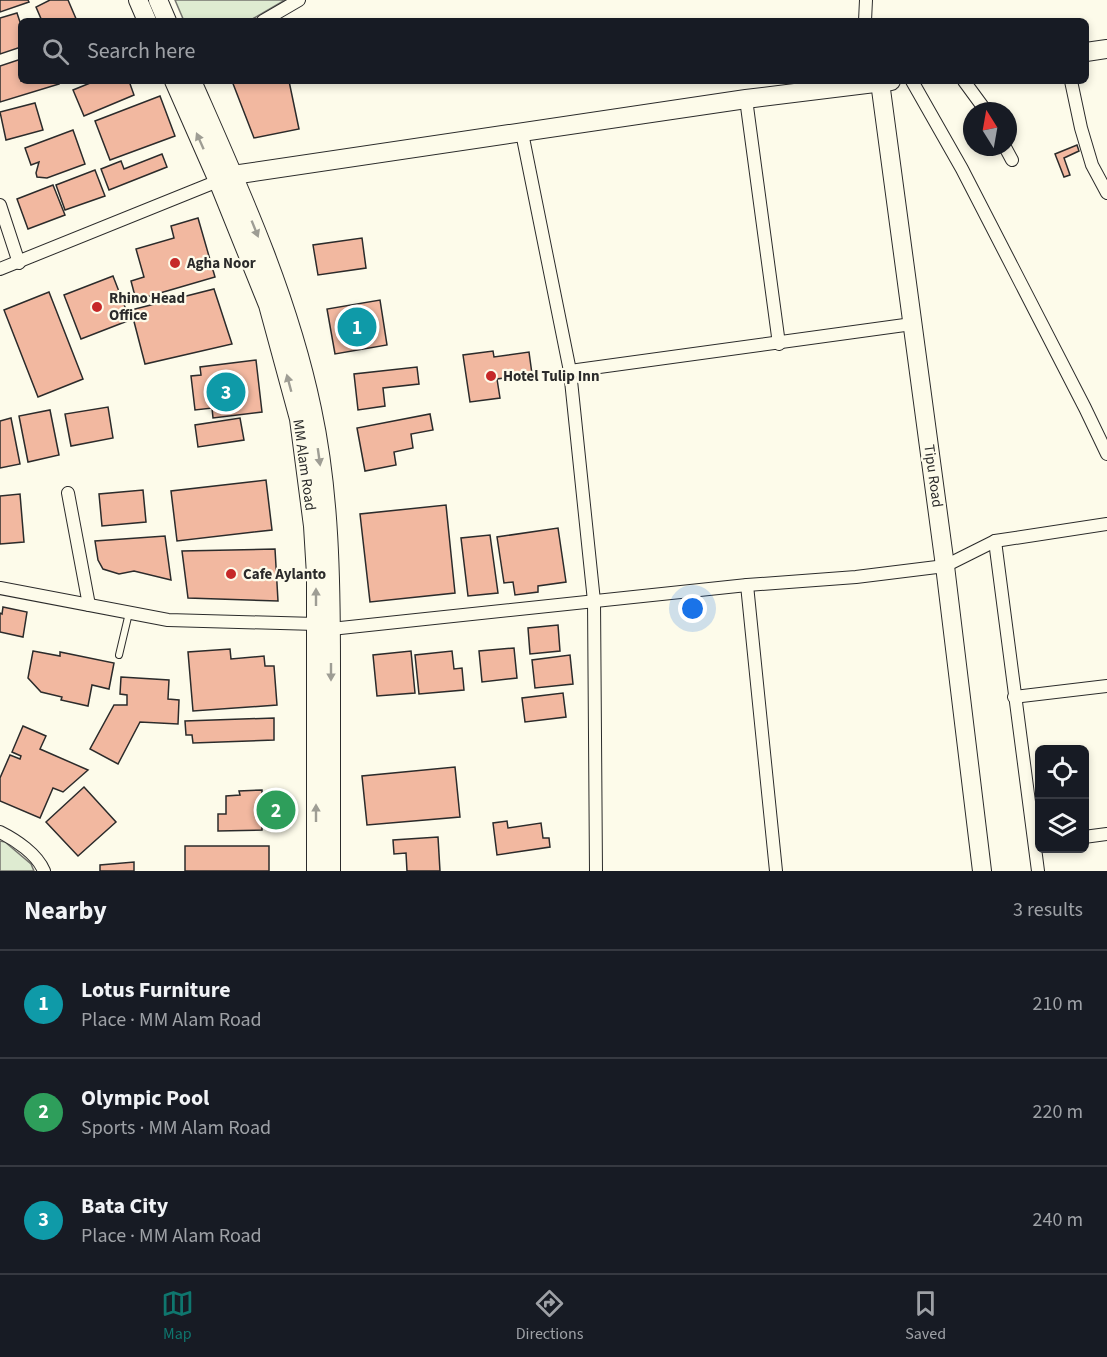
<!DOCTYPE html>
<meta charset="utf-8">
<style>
:root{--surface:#171b24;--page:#242831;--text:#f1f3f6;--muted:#9ea1a6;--line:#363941;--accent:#0f766e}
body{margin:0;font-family:"Source Sans 3",sans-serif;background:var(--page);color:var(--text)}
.controls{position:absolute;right:18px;bottom:18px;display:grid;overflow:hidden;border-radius:9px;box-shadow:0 3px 9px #0003}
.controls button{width:54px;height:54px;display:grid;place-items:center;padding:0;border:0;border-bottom:2px solid var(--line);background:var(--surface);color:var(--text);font:30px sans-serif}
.compass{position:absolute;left:963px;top:102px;width:54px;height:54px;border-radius:50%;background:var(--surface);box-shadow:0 3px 9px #0003;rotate:349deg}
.you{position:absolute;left:693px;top:609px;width:21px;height:21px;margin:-15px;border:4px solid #fff;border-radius:50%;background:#1a73e8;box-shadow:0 0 0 9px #1a73e833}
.badge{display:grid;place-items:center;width:39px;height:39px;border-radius:50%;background:var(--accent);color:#fff;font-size:20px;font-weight:700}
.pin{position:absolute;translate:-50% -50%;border:3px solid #fff;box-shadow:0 2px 6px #0006}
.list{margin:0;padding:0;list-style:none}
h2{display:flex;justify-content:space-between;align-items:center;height:78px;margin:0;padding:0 24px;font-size:26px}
h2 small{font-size:20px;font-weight:400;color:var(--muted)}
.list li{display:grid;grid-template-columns:39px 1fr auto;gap:18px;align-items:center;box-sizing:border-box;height:108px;padding:0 24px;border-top:2px solid var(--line)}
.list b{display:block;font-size:22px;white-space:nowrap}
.list p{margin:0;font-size:20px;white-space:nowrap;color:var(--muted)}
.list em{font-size:20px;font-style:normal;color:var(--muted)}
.icon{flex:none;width:33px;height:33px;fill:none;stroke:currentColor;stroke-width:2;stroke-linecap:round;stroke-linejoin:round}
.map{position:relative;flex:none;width:1107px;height:871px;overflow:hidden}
.search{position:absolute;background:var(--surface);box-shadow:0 3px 9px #0003;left:18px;right:18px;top:18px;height:66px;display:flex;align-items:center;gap:15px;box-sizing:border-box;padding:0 21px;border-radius:9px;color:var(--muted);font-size:22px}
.sheet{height:402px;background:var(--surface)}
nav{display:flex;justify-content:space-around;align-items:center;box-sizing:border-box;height:84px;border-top:2px solid var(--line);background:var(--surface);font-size:16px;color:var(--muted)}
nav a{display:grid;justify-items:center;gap:3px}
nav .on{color:var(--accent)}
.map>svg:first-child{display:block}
.green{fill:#deebd1;stroke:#74746e;stroke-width:1.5}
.building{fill:#f2b8a0;stroke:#2b2b2b;stroke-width:1.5}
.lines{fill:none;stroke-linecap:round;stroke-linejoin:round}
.lane-casing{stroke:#2b2b2b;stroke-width:8}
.street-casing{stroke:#2b2b2b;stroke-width:14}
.secondary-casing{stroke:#2b2b2b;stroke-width:20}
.lane{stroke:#fdfbea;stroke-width:6}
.street{stroke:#fdfbea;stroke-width:12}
.secondary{stroke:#fdfbea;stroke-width:18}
.oneway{fill:#9e9d94}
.poi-dot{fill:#c62828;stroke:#fdfbea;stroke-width:2}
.labels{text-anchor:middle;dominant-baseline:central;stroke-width:4.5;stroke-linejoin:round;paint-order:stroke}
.poi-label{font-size:15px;font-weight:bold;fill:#2b2b2b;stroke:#fdfbea;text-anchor:start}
.street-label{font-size:15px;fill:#2b2b2b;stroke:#fdfbea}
</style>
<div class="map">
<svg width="1107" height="871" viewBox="0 0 1107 871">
<rect width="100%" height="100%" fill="#fdfbea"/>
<!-- green -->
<g class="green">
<path d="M 175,0 L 285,0 L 249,21 L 184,21 Z"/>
<path d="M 0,841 L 5,842 L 31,864 L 34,871 L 0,871 Z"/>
</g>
<!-- building -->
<g class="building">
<path d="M 0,0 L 28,0 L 29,2 L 0,12 Z"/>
<path d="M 50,0 L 68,0 L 77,21 L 42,21 L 36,7 Z"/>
<path d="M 17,13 L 21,25 L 21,47 L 0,54 L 0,18 Z"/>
<path d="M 21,59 L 21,81 L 58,81 L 59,84 L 0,102 L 0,66 Z"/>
<path d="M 95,81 L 129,81 L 134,95 L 84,116 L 73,90 Z"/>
<path d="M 232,81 L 289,81 L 299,129 L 254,138 Z"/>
<path d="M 160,96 L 175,136 L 110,160 L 95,121 Z"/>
<path d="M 35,103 L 43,130 L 6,140 L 0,112 Z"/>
<path d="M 73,130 L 85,164 L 47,178 L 37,177 L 36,173 L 39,162 L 31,165 L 25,148 Z"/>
<path d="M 1077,145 L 1079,151 L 1064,158 L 1070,175 L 1064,177 L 1055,154 Z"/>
<path d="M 162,154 L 167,167 L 109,190 L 101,169 L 121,161 L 124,169 Z"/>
<path d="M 95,170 L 105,196 L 65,210 L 56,185 Z"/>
<path d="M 53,185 L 65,215 L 28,229 L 17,199 Z"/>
<path d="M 198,218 L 215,277 L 136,300 L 131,281 L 144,277 L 136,249 L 174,238 L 171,226 Z"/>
<path d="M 362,238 L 366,268 L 318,275 L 313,245 Z"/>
<path d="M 113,276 L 130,320 L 81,339 L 64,295 Z"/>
<path d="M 214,289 L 232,344 L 145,364 L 131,310 Z"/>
<path d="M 49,292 L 83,379 L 38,397 L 4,310 Z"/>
<path d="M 380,300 L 387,345 L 335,354 L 327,309 Z"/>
<path d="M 493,351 L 494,357 L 529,352 L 532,374 L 497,379 L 500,398 L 470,402 L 463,355 Z"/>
<path d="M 256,360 L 262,412 L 213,418 L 212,408 L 195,410 L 191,376 L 201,375 L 200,367 Z"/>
<path d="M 417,367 L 419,384 L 383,388 L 385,406 L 358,410 L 354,374 Z"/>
<path d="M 108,407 L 113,438 L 71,446 L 65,414 Z"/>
<path d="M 50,410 L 59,455 L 28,462 L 19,416 Z"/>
<path d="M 430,414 L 433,430 L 411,434 L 413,448 L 394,452 L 396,465 L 365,471 L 357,428 Z"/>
<path d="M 11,418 L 20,464 L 0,468 L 0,421 Z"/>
<path d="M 240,418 L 244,440 L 198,447 L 195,425 Z"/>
<path d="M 266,480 L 272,530 L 177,541 L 171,491 Z"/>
<path d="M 143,490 L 146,522 L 102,526 L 99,494 Z"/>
<path d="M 20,494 L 24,542 L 0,544 L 0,496 Z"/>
<path d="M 446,505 L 455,593 L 370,602 L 360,514 Z"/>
<path d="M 558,528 L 566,582 L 538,586 L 538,592 L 515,595 L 513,582 L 504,583 L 497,537 Z"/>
<path d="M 490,535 L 498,593 L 468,596 L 461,538 Z"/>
<path d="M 165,536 L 171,580 L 134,571 L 119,574 L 103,569 L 98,560 L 95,541 Z"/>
<path d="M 275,549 L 278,601 L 188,598 L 182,551 Z"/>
<path d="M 3,607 L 27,612 L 23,637 L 0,632 L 0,613 L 2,614 Z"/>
<path d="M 558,625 L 560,651 L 530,654 L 528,628 Z"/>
<path d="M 514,648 L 517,678 L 482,682 L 479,651 Z"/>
<path d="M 230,649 L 231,659 L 264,656 L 265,666 L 274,666 L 277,705 L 193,711 L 188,652 Z"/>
<path d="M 33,651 L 60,656 L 60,652 L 114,663 L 109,689 L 92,685 L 88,706 L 61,700 L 62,697 L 41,692 L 28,678 Z"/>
<path d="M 411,651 L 415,693 L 377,696 L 373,655 Z"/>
<path d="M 452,651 L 454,669 L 462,668 L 464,690 L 419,694 L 415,655 Z"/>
<path d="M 570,655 L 573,684 L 535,688 L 532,660 Z"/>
<path d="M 121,677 L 169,680 L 168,699 L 179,700 L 178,724 L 140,722 L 118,764 L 90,749 L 114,705 L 127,705 L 127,695 L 120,694 Z"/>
<path d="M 563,693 L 566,717 L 525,722 L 522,698 Z"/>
<path d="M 274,718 L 274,740 L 193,743 L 192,735 L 186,735 L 185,721 Z"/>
<path d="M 23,726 L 46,736 L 40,749 L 88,770 L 63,792 L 53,788 L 40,818 L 0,801 L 0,778 L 10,755 L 20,759 L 21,756 L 12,752 Z"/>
<path d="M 455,767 L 460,817 L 367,825 L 362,776 Z"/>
<path d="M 84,787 L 116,822 L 78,856 L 46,822 Z"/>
<path d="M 262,790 L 262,830 L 218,831 L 218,814 L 226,814 L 226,796 L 240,795 L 239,791 Z"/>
<path d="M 507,821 L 508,828 L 541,823 L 543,838 L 549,838 L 550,847 L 497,855 L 493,823 Z"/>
<path d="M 438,837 L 440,871 L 407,871 L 406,853 L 394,854 L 393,840 Z"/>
<rect x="185" y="846" width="84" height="25"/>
<path d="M 134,862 L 134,871 L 100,871 L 100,865 Z"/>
</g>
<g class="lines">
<!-- lane casing -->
<g class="lane-casing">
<path id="lane" d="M 119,655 L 129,613"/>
</g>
<!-- street casing -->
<g class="street-casing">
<g id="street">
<path d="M 263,21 L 299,0"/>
<path d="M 865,21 L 866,0"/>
<path d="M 912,81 L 962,169 L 1085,408 L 1107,454"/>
<path d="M 964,81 L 986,111"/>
<path d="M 1071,81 L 1081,128 L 1092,165 L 1107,193"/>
<path d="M 746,99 L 779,344"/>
<path d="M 522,133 L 570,371 L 594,601 L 596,871"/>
<path d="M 1005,147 L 1012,160"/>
<path d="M 0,205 L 19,263"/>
<path d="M 0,269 L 218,181"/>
<path d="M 570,371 L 912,324"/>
<path d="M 68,493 L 89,605"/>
<path d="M 995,541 L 1038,871"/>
<path d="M 747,585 L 776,871"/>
<path d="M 0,588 L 168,620 L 316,624"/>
<path d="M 331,629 L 747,585 L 856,577 L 945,566 L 995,541 L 1107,524"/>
<path d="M 1014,697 L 1107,686"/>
<path d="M 0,832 C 16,840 37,854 44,871"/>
<path d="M 1084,837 L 1107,834"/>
</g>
</g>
<!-- secondary casing -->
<g class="secondary-casing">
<g id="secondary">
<path d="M 138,0 L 147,21"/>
<path d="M 158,0 L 167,21"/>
<path d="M 1086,52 L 1107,49"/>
<path d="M 174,81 L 218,181 L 268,305 L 299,419 L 313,526 L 316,575 L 316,871"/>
<path d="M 192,81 C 239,188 288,294 312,409 C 330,493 331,581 331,667 C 331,735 331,803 331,871"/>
<path d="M 880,82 L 945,566 L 982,871"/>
<path d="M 233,175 L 746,99 L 891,81"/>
</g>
</g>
<!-- lane -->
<use href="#lane" class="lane"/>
<!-- street -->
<use href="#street" class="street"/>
<!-- secondary -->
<use href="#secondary" class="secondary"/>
</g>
<!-- one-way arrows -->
<defs><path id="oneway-solid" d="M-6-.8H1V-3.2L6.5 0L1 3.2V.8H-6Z" transform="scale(1.5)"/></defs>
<g class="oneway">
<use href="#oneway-solid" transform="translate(200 141) rotate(-114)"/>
<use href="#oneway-solid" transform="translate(255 229) rotate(68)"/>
<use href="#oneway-solid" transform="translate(289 383) rotate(-105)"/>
<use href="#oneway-solid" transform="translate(319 457) rotate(82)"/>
<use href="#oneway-solid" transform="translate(316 597) rotate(-90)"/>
<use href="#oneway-solid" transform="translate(331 672) rotate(90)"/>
<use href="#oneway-solid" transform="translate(316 813) rotate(-90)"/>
</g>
<!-- markers -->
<g class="poi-dot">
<circle cx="175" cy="263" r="6"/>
<circle cx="97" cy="307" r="6"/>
<circle cx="491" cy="376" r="6"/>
<circle cx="231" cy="574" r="6"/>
</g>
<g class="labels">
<!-- poi labels -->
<g class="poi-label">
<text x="187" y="263">Agha Noor</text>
<text x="109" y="298">Rhino Head<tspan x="109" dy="17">Office</tspan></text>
<text x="503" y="376">Hotel Tulip Inn</text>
<text x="243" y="574">Cafe Aylanto</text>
</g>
<!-- street labels -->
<g class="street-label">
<text transform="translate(304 465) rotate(82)">MM Alam Road</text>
<text transform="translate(933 476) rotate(82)">Tipu Road</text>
</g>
</g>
</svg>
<div class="controls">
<button><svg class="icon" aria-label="locate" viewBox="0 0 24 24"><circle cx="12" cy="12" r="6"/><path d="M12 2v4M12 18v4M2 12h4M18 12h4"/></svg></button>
<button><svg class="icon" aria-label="layers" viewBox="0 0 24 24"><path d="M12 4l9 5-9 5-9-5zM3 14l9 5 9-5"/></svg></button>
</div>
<svg class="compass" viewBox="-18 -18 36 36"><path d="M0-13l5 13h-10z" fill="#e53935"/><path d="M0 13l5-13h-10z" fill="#9ea1a6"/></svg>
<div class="you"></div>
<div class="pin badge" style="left:357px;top:327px;background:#0f9aa8">1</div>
<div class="pin badge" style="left:276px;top:810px;background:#2e9e5b">2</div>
<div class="pin badge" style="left:226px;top:392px;background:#0f9aa8">3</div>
<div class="search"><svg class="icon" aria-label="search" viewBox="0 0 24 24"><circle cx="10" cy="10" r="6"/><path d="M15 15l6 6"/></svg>Search here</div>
</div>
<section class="sheet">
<h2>Nearby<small>3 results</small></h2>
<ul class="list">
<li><span class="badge" style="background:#0f9aa8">1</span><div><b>Lotus Furniture</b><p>Place · MM Alam Road</p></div><em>210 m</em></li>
<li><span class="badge" style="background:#2e9e5b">2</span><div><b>Olympic Pool</b><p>Sports · MM Alam Road</p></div><em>220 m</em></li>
<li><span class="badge" style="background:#0f9aa8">3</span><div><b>Bata City</b><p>Place · MM Alam Road</p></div><em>240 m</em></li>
</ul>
</section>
<nav>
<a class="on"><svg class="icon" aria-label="map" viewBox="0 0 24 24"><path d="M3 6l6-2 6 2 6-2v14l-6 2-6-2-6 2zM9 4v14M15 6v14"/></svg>Map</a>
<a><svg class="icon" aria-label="directions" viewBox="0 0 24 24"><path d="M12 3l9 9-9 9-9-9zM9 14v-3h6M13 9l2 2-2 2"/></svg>Directions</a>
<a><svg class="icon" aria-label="saved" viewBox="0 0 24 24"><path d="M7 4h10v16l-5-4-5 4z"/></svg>Saved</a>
</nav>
